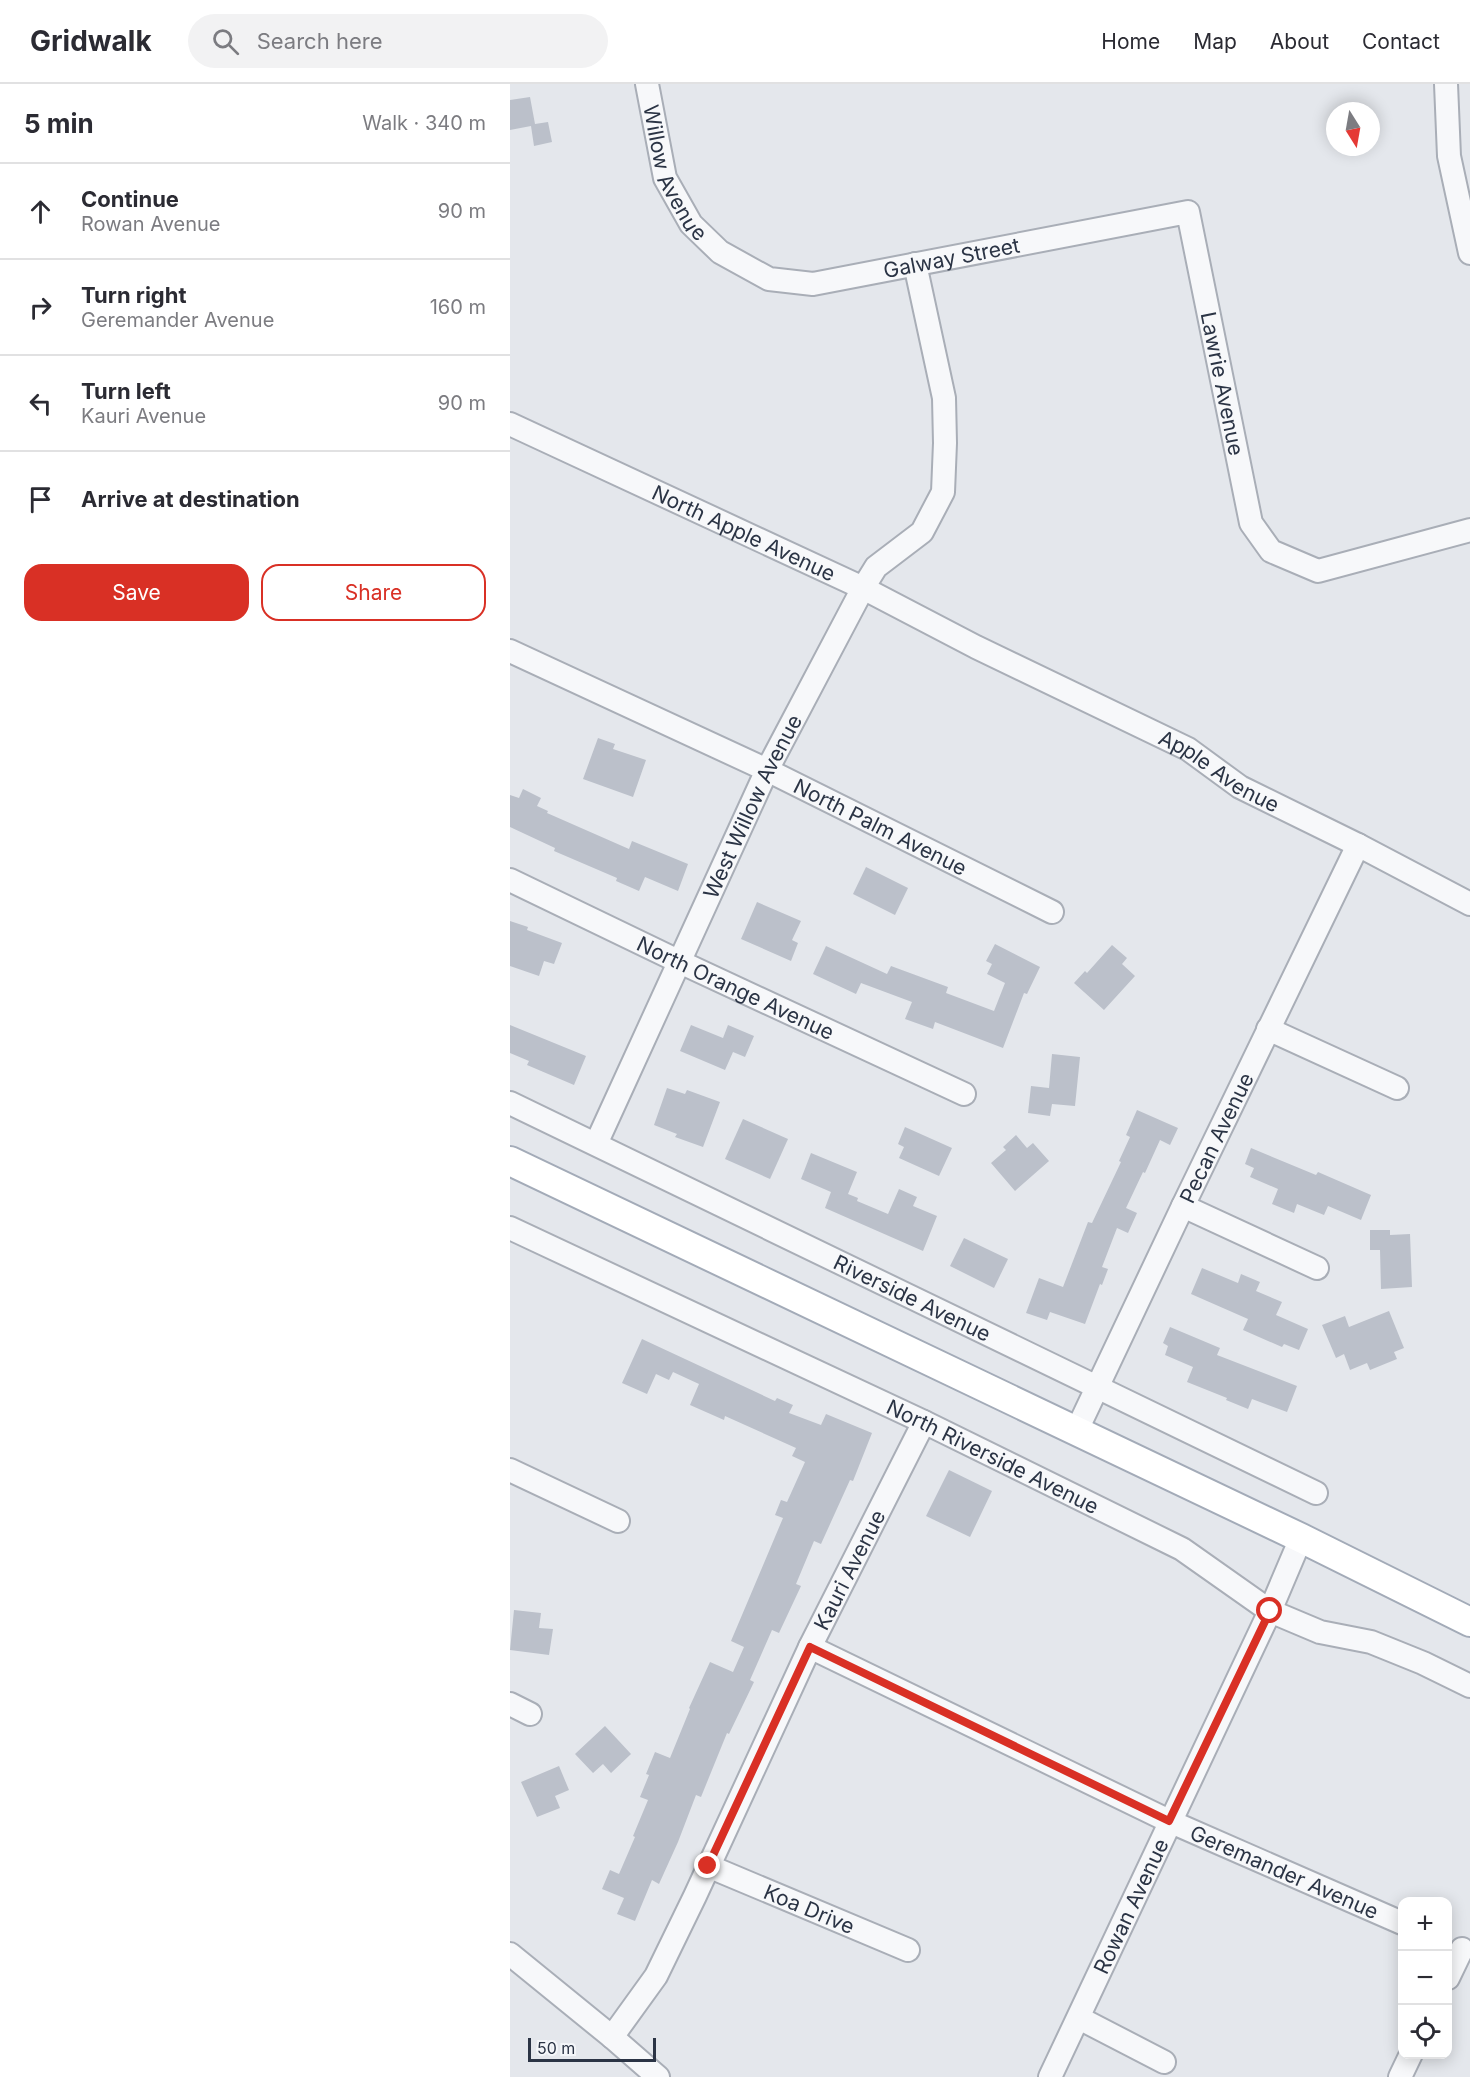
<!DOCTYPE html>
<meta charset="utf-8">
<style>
:root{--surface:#fff;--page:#f2f2f3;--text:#2b2b33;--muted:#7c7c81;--line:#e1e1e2;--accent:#d93025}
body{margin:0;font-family:Inter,sans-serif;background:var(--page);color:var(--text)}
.controls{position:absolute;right:18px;bottom:18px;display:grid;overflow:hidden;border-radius:12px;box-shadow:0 3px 15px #0003}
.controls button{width:54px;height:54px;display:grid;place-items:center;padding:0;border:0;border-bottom:2px solid var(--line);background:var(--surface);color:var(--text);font:30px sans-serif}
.compass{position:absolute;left:816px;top:18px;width:54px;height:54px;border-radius:50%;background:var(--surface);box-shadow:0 3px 15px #0003;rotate:169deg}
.scale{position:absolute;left:18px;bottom:15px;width:128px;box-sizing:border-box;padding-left:6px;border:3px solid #2b3445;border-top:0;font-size:16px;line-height:21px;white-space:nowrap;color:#2b3445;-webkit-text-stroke:4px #f4f6f9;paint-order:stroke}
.stop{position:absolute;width:18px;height:18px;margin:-14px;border:4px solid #d93025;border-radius:50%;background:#fff}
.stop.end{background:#d93025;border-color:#fff;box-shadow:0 2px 6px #0008}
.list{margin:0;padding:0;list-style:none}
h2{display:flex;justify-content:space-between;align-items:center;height:78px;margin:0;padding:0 24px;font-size:26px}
h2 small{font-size:20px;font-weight:400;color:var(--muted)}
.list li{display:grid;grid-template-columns:39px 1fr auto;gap:18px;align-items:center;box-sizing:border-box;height:96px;padding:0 24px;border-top:2px solid var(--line)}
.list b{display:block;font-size:22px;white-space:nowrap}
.list p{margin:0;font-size:20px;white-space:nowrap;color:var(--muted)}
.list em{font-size:20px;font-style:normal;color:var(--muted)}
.actions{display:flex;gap:12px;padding:18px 24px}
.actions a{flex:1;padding:14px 0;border:2px solid var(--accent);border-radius:18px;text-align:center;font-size:21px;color:var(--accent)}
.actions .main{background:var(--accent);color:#fff}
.icon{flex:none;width:33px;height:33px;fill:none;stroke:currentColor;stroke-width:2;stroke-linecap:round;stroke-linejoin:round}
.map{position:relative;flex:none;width:960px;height:1993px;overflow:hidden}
header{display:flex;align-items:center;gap:36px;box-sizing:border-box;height:84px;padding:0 30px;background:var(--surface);border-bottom:2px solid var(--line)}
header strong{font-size:28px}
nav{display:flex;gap:33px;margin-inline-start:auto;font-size:21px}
.search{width:420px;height:54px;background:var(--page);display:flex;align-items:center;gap:15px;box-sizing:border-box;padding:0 21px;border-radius:33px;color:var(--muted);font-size:22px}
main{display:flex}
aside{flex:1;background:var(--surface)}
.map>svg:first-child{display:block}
.building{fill:#bbc0ca}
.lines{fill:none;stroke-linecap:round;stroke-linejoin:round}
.minor-casing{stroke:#a9aeb7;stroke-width:26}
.major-casing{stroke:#a3abb8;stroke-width:32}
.minor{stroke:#f7f8fa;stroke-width:22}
.major{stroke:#fff;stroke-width:28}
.route{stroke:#d93025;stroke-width:8}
.labels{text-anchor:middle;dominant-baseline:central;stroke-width:5;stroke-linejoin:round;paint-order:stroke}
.street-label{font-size:21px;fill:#2b3445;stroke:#f4f6f9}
</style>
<header>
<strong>Gridwalk</strong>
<div class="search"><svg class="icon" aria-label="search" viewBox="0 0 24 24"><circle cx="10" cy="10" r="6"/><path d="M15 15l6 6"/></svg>Search here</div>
<nav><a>Home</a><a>Map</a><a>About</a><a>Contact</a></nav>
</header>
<main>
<aside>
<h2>5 min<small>Walk · 340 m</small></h2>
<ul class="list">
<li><svg class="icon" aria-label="ahead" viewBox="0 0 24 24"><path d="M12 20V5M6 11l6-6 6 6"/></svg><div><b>Continue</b><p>Rowan Avenue</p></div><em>90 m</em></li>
<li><svg class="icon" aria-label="right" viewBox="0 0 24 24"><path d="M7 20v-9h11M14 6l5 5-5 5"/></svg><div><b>Turn right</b><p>Geremander Avenue</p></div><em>160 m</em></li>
<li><svg class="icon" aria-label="left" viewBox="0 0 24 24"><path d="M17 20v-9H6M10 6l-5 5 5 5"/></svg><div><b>Turn left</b><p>Kauri Avenue</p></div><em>90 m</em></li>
<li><svg class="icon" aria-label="arrive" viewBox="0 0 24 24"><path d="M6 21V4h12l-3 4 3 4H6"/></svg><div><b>Arrive at destination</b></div></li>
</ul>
<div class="actions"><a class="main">Save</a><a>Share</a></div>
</aside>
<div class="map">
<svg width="960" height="1993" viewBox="0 0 960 1993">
<rect width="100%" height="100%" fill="#e4e7ec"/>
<!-- building -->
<g class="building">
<path d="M 20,13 L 25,40 L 38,38 L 42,58 L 24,62 L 21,42 L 0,46 L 0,16 Z"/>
<path d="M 88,654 L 105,660 L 103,665 L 136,676 L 123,713 L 73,695 Z"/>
<path d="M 13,705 L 31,714 L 27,722 L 38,727 L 37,729 L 119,765 L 122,757 L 178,780 L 168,807 L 135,793 L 129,807 L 106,797 L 107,794 L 44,767 L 45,764 L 0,743 L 0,711 L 9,714 Z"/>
<path d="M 356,783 L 398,804 L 385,831 L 343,810 Z"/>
<path d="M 247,818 L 291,837 L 282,856 L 288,859 L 281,877 L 231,855 Z"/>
<path d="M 0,837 L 18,843 L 17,846 L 52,859 L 44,880 L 34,877 L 29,892 L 0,882 Z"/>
<path d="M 485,860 L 530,883 L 517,910 L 514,909 L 493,964 L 425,938 L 423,945 L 395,935 L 402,918 L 351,899 L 346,910 L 303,890 L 316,862 L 377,890 L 381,882 L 438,903 L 436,909 L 484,927 L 495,899 L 477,890 L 482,880 L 476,877 Z"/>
<path d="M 602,861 L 617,874 L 612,880 L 625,892 L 594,926 L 564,899 L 575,887 L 577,889 Z"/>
<path d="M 0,941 L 76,972 L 64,1001 L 17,981 L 19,977 L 0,969 Z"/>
<path d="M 181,941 L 213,954 L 218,941 L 244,952 L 235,973 L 223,968 L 215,986 L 170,967 Z"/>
<path d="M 542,970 L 570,973 L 565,1022 L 542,1020 L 540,1032 L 518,1029 L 521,1002 L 539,1004 Z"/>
<path d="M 157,1004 L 175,1010 L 177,1006 L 210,1018 L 193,1063 L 165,1053 L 167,1050 L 144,1041 Z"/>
<path d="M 627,1026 L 668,1044 L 660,1061 L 650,1056 L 635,1089 L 633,1088 L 616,1124 L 627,1129 L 618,1149 L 607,1144 L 592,1183 L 598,1185 L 592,1201 L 590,1200 L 575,1240 L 540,1228 L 537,1236 L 516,1229 L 529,1194 L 553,1203 L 578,1138 L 582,1139 L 611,1078 L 609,1077 L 620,1053 L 616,1051 Z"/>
<path d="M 233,1035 L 278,1055 L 260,1095 L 215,1075 Z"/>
<path d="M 395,1043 L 442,1064 L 429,1092 L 389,1074 L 394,1063 L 388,1060 Z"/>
<path d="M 506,1051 L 517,1064 L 523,1059 L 539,1077 L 505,1107 L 481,1079 L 496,1066 L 493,1063 Z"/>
<path d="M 741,1064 L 806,1091 L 808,1088 L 861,1111 L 851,1136 L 818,1122 L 814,1131 L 787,1120 L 784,1129 L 762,1120 L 768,1105 L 740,1093 L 744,1084 L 735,1080 Z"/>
<path d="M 301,1069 L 347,1088 L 338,1110 L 348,1114 L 347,1117 L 378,1130 L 389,1105 L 407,1113 L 403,1122 L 427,1132 L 413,1167 L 315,1124 L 321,1108 L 291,1095 Z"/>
<path d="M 860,1146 L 880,1146 L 880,1151 L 900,1150 L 902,1203 L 871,1205 L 870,1166 L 860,1166 Z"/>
<path d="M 454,1154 L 498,1175 L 484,1204 L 440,1182 Z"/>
<path d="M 692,1184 L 728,1199 L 731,1190 L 750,1198 L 746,1207 L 772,1218 L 766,1231 L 798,1245 L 789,1266 L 774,1260 L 772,1263 L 733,1246 L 738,1235 L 681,1210 Z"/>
<path d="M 879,1227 L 894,1264 L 884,1268 L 887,1275 L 860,1286 L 857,1279 L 840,1286 L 834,1270 L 826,1274 L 812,1241 L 835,1232 L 839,1243 Z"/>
<path d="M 660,1243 L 710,1264 L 707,1271 L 787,1302 L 777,1328 L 742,1315 L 738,1325 L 716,1316 L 717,1314 L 677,1298 L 683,1283 L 655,1271 L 658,1262 L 653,1259 Z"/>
<path d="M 132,1255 L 265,1317 L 267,1314 L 283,1321 L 279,1329 L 311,1341 L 316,1330 L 362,1349 L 343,1397 L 340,1396 L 311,1460 L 304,1457 L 286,1500 L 291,1502 L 269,1549 L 262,1546 L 240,1596 L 244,1598 L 219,1650 L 217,1649 L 191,1713 L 186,1711 L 168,1758 L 149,1800 L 142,1796 L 125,1837 L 107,1830 L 114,1814 L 92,1805 L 100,1786 L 109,1790 L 125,1753 L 123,1752 L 138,1716 L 130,1713 L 139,1691 L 136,1690 L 145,1668 L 160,1674 L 180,1625 L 179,1624 L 200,1578 L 223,1588 L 234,1563 L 221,1557 L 273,1434 L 265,1431 L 271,1416 L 277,1418 L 295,1378 L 282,1372 L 286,1364 L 215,1332 L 214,1336 L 180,1321 L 189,1300 L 163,1288 L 159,1296 L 146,1290 L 137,1310 L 112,1299 Z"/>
<path d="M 439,1386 L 482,1407 L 460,1453 L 416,1432 Z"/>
<path d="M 4,1526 L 31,1529 L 29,1544 L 43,1545 L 39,1571 L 0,1566 Z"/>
<path d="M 95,1642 L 121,1670 L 101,1689 L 93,1680 L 83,1689 L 65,1670 Z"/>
<path d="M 49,1682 L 59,1706 L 45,1712 L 50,1724 L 27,1733 L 11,1698 Z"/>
</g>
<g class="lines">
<!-- minor casing -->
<g class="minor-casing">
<g id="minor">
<path id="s1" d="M 137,0 L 155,94 L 181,140 L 210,168 L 259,195 L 303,200 L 678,128 L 741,439 L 761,467 L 808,487 L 960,446"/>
<path d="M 936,0 L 939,72 L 960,169"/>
<path id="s2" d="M 0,340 L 353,504 L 466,563 L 678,665 L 730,703 L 848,761 L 960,820"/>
<path id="s3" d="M 0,567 L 257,686 L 542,828"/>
<path id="s4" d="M 0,796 L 170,878 L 454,1010"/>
<path d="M 758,945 L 887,1004"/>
<path id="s5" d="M 0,1019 L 806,1409"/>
<path id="s6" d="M 86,1060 L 257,686 L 353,504 L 366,483 L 412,448 L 433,408 L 435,359 L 434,314 L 405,180"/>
<path d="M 673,1122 L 807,1184"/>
<path id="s7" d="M 0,1144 L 414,1338 L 672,1465 L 760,1527 L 810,1548 L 861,1558 L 913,1579 L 960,1602"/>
<path id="s8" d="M 566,1348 L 673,1122 L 848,761"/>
<path d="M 0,1386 L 108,1437"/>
<path id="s9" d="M 300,1563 L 659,1737 L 892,1839"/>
<path d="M 0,1620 L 20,1630"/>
<path id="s10" d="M 198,1782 L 398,1866"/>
<path d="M 0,1870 L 102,1953 L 148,1993"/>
<path d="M 938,1894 L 952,1865"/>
<path d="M 569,1934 L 654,1978"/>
<path id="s11" d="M 102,1953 L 146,1892 L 185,1812 L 300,1563 L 414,1338"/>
<path id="s12" d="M 540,1993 L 760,1527 L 791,1454"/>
<path d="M 890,1993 L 901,1970"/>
</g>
</g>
<!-- major casing -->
<g class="major-casing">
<path id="major" d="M 0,1077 L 791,1454 L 960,1538"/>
</g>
<!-- minor -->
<use href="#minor" class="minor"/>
<!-- major -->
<use href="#major" class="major"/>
</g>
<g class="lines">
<!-- route -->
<path class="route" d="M 198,1782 L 300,1563 L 659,1737 L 760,1527"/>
</g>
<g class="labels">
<!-- street labels -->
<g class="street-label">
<text stroke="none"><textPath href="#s1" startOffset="94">Willow Avenue</textPath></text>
<text stroke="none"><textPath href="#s1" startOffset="430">Galway Street</textPath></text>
<text stroke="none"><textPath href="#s1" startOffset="846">Lawrie Avenue</textPath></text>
<text stroke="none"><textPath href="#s2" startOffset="258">North Apple Avenue</textPath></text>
<text stroke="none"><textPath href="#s2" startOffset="790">Apple Avenue</textPath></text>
<text stroke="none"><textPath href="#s6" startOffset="372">West Willow Avenue</textPath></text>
<text stroke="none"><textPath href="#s3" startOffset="410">North Palm Avenue</textPath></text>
<text stroke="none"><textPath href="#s4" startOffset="250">North Orange Avenue</textPath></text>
<text stroke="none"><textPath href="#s8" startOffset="326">Pecan Avenue</textPath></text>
<text stroke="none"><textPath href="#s5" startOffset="447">Riverside Avenue</textPath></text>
<text stroke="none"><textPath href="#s7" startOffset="534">North Riverside Avenue</textPath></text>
<text stroke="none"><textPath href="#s11" startOffset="525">Kauri Avenue</textPath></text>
<text stroke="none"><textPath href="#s9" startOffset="525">Geremander Avenue</textPath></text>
<text stroke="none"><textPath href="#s12" startOffset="189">Rowan Avenue</textPath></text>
<text stroke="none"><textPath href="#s10" startOffset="110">Koa Drive</textPath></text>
</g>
</g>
</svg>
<div class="controls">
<button>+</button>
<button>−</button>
<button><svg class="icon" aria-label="locate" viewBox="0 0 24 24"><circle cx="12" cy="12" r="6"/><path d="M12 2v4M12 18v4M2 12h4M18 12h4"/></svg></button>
</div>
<svg class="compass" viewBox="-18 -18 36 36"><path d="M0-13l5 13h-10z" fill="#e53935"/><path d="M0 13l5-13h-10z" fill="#7c7c81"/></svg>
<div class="scale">50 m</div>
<div class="stop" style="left:760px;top:1527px"></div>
<div class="stop end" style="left:198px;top:1782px"></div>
</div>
</main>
